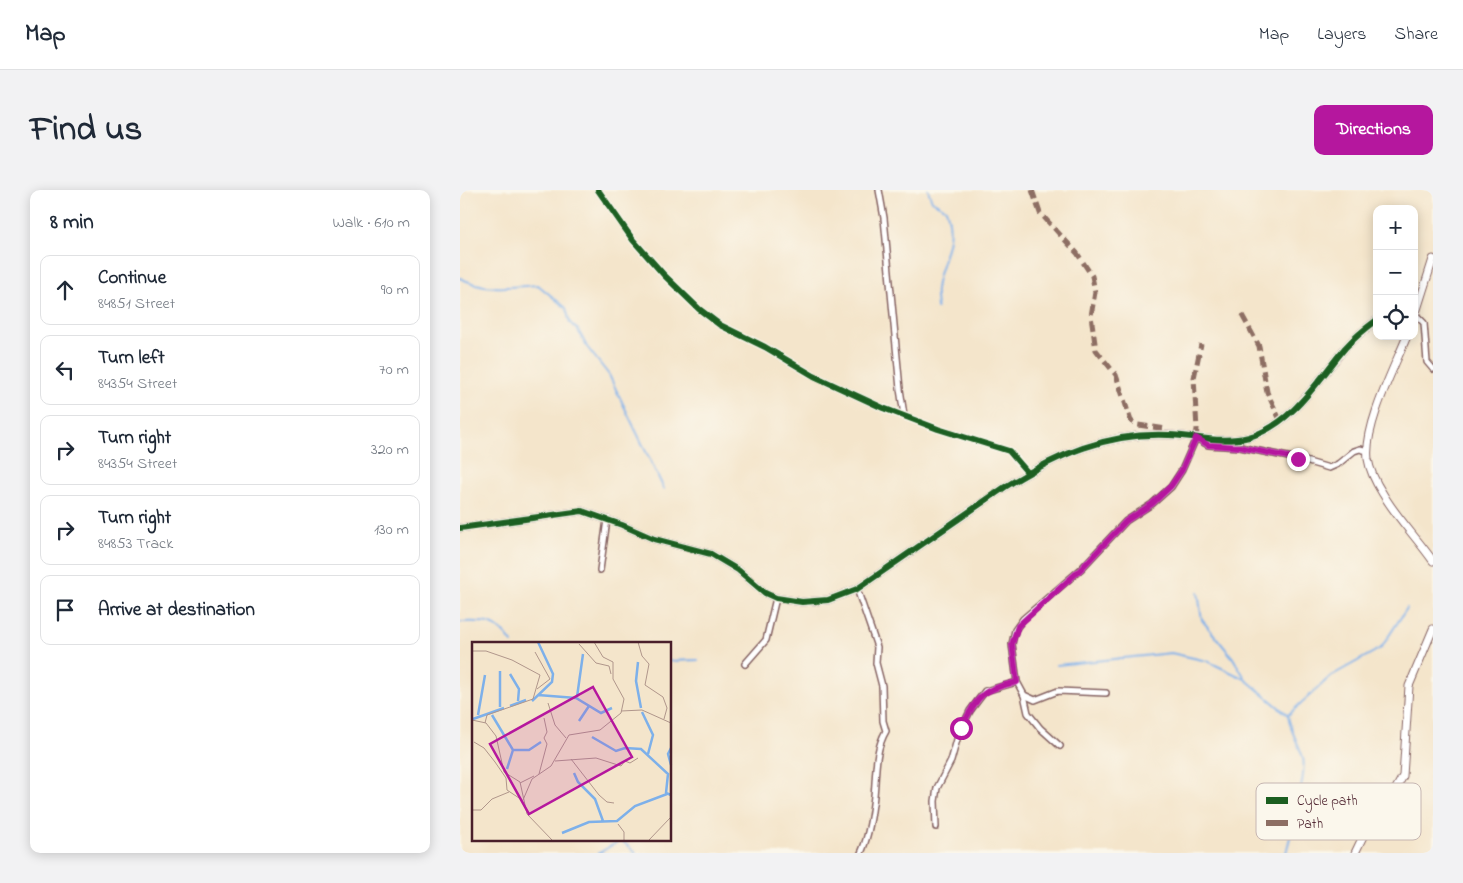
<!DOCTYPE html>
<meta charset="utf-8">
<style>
:root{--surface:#fff;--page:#f2f2f3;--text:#1f2937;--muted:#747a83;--line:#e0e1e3;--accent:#b5179e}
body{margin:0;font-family:"Indie Flower",sans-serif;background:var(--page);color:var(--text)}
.controls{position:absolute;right:15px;top:15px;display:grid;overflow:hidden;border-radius:10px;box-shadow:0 2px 12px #0003}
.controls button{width:45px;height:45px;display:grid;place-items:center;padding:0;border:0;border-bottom:1px solid var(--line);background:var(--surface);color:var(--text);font:25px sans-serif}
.stop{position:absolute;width:15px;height:15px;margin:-11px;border:4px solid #b5179e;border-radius:50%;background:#fff}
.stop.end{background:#b5179e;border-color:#fff;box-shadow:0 1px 5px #0008}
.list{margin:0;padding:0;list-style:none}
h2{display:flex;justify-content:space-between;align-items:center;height:65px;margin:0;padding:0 20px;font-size:21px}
h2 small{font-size:16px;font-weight:400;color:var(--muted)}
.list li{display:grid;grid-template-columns:32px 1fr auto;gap:15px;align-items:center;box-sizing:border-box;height:70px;margin:0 10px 10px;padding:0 10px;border:1px solid var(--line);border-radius:10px}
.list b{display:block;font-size:19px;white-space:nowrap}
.list p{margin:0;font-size:16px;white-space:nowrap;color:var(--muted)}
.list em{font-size:16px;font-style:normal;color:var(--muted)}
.icon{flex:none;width:28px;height:28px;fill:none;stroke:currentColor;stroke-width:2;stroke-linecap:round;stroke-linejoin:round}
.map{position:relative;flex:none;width:973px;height:663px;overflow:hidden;border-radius:10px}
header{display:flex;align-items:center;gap:30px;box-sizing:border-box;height:70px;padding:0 25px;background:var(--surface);border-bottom:1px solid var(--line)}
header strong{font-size:24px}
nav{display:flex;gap:28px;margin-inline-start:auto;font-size:18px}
.intro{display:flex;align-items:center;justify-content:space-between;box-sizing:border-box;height:120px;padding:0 30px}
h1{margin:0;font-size:35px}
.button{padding:12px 22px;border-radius:10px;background:var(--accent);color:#fff;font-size:18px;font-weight:700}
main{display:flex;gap:30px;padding:0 30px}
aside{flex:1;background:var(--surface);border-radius:10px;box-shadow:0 2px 12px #0003}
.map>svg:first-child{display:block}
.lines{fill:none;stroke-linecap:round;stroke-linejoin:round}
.stream{stroke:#7db0ea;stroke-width:2}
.minor-casing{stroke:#866463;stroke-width:8}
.tertiary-casing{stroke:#866463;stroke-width:9}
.minor{stroke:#fff;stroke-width:5}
.tertiary{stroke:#fff;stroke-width:7}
.quiet{stroke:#8d6e63;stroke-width:5;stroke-dasharray:10 5;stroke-linecap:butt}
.cycleway-casing{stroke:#fbf7ec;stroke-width:9}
.cycleway{stroke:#1b5e20;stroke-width:6}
.route{stroke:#b5179e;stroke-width:6}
.inset-river{fill:none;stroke:#7db0ea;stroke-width:2.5}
.inset-road{fill:none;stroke:#b0968b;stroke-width:1}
.view{fill:#b5179e;fill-opacity:0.15;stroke:#b5179e;stroke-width:2.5}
.inset-edge{fill:none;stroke:#4a1f2b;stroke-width:2.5}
.key{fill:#fbf7ec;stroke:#c6b6b2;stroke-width:1}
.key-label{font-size:14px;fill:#4a1f2b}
</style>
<header>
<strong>Map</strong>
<nav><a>Map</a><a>Layers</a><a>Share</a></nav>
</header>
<div class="intro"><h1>Find us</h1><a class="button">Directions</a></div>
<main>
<aside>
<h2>8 min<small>Walk · 610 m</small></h2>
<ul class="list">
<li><svg class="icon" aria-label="ahead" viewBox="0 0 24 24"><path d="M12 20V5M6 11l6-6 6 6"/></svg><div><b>Continue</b><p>84851 Street</p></div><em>90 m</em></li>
<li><svg class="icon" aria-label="left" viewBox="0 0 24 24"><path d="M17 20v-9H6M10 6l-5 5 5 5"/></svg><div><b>Turn left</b><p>84354 Street</p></div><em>70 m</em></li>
<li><svg class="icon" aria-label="right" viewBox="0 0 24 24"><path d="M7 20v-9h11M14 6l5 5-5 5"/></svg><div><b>Turn right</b><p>84354 Street</p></div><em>320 m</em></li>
<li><svg class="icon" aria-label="right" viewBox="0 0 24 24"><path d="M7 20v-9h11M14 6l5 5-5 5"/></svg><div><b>Turn right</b><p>84853 Track</p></div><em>130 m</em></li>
<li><svg class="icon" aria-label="arrive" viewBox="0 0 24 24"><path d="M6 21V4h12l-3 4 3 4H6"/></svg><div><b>Arrive at destination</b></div></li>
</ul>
</aside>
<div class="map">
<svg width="973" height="663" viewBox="0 0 973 663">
<rect width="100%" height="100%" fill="#fbf7ec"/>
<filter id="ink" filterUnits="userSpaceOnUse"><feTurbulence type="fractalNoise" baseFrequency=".02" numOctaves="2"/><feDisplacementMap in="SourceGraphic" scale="10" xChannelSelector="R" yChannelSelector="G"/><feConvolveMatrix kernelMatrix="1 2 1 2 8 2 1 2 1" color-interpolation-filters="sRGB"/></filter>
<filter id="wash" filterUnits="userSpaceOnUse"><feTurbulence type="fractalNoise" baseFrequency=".0096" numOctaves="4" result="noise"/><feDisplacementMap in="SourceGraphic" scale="20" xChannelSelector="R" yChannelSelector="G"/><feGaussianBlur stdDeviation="1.12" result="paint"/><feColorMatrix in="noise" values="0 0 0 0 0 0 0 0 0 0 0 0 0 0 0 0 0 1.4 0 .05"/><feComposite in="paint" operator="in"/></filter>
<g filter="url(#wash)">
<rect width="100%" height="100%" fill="#f4e5cb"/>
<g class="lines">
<!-- stream -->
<g class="stream">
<path d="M 468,0 L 472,11 L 486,19 C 497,52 480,68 476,99 C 475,105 477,112 477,118"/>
<path d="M 0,88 C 25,101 51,97 78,95 L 106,118 L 110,133 L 118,140 L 127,157 L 149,185 L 204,299"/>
<path d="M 738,402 L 742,430 L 773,468 L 785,488"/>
<path d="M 0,432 C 26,431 37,430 52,453"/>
<path d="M 210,471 L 238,470"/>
<path d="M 597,475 L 711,463 L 747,471 L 785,489 L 828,525"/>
<path d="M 160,649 L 176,663"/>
<path d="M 139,663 L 161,650"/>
<path d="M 826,663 C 831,644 847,585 843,568 C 839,553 830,542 828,525 L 871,486 L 921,458 L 947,418"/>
</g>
</g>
</g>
<g filter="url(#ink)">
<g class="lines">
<!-- minor casing -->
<g class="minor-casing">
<g id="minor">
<path d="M 138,0 L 173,50 L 204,85 L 239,119 L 260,135 L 305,157 L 354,186 L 423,218 L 478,239 L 549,261 L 568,283"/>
<path d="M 419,0 L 424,28 L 440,199 L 444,225"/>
<path d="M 956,125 L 964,133 L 967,172 L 973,179"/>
<path d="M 140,380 L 147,330"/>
<path d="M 397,399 L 417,457 L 416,473 L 422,496 L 423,531 L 426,541 C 413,563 417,589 413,614 C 411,630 408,648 401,663"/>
<path d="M 285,474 L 306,450 L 316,408"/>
<path d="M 564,505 L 575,510 L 598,501 L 646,503"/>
<path d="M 600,556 L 580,538 L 568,523 L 564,505 L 557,492 L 552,454 L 555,440 L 563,429 L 621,379 L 666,331 L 692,314 L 711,297 L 722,280 L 736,248 L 748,255 L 780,257 L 838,269 L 869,278 L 878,274 L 894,261 L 900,259 L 908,261"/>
<path d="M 476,637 L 475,611 L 477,598 L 491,571 L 498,546 L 510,521 L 525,501 L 557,492"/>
</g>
</g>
<!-- tertiary casing -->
<g class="tertiary-casing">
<g id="tertiary">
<path d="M 954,129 L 973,69"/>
<path d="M 947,146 C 934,178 904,236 908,269 C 910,282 916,293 923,304 C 937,328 957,348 973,371"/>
<path d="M 0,338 L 122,321 L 162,335 L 194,349 L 251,364 L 278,380 L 305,403 L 316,408 L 342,412 L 368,410 L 397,399 L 545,297 C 596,265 648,242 709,245 C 736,246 762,254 789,247 C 833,234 858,190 885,158 C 895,147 906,138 917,130"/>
<path d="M 895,663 L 907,638 L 933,604 L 943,586 L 949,496 L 973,439"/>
</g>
</g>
<!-- minor -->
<use href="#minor" class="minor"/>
<!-- tertiary -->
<use href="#tertiary" class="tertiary"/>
<!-- quiet -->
<g class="quiet">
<path d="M 572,0 L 580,23 L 617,63 L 632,86 L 635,102 L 631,126 L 636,160 L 656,185 L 671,231 L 678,235 L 707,239"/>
<path d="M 782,125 L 799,156 L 807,202 L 820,230"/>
<path d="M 736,248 L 737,239 L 734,188 L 741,154"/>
</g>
<!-- cycleway casing -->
<g class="cycleway-casing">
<g id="cycleway">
<path d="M 138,0 L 173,50 L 204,85 L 239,119 L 260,135 L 305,157 L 354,186 L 423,218 L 478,239 L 549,261 L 568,283"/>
<path d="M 0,338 L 122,321 L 162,335 L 194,349 L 251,364 L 278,380 L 305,403 L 316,408 L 342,412 L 368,410 L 397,399 L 545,297 C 596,265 648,242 709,245 C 736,246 762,254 789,247 C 833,234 858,190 885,158 C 895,147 906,138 917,130"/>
</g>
</g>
<!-- cycleway -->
<use href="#cycleway" class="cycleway"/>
</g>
</g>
<g class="lines" filter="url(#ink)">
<!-- route -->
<path class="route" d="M 501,538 C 519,505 520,500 557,492 L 552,454 L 558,436 L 621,379 L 666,331 L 692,314 L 711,296 L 722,280 L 736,248 L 748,255 L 780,257 L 838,269"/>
</g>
<!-- overview -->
<g transform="translate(12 452)">
<rect width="199" height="199" fill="#f4e5cb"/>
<path class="inset-river" d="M 166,20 L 164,39 L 169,66M 38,32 L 47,47 L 46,59M 66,53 L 104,56 L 129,71 L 140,66M 105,55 L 111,12M 60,59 L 80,40 L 81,32 L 66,0M 38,64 L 54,58M 28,65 L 28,29M 170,70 L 181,93 L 176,112M 6,73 L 13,33M 20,73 L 41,108 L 35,127M 1,77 L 32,66M 107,79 L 117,64M 120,95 L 144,109 L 153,106 L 169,107 L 196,132 L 194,151 L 199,153M 199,106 L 196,112 L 199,123M 42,108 L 57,108 L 69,100M 102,131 L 106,140 L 123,157 L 131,179M 90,191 L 117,180 L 145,179 L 163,164 L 195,152"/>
<path class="inset-road" d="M 166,0 L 170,14 L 177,22 L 173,43 L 191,55 L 195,66 L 192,77M 107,2 L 124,21 L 137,24 L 139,32M 0,9 L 14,9 L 40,18 L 68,33 L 61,57 L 15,73 L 13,81M 63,10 L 78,37 L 65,47M 76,61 L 83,83 L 94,96M 149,69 L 170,68 L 199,81M 0,78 L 14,81 L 24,94 L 32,130 L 48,140 L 55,172 L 80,198M 72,96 L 75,90 L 72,76M 2,100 L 12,106 L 23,120 L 34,136 L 35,148 L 50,158M 99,117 L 127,153 L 135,160 L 142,161M 83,119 L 124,116 L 149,124 L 153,119 L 158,121 L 166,116M 67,132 L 75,102 L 72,96M 48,141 L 62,134M 51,158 L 60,137 L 79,124 L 97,93 L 128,88 L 149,71 L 152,57 L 141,37 L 141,20 L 131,15 L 122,0M 0,168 L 9,168 L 20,157 L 37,150M 146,182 L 152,190 L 152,198M 177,198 L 198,176"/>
<path class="view" d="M 121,45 L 160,115 L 57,172 L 18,102 Z"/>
<rect width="199" height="199" class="inset-edge"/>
</g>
<!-- legend -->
<rect x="796" y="593" width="165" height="57" rx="8" class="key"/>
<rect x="806" y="607" width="22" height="7" fill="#1b5e20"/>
<rect x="806" y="630" width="22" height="6" fill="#8d6e63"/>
<g class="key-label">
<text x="837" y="615">Cycle path</text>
<text x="837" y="638">Path</text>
</g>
</svg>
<div class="controls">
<button>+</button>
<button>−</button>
<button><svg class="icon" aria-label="locate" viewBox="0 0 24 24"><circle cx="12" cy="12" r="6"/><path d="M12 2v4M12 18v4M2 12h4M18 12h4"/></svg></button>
</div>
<div class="stop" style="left:501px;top:538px"></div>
<div class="stop end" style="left:838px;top:269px"></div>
</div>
</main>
